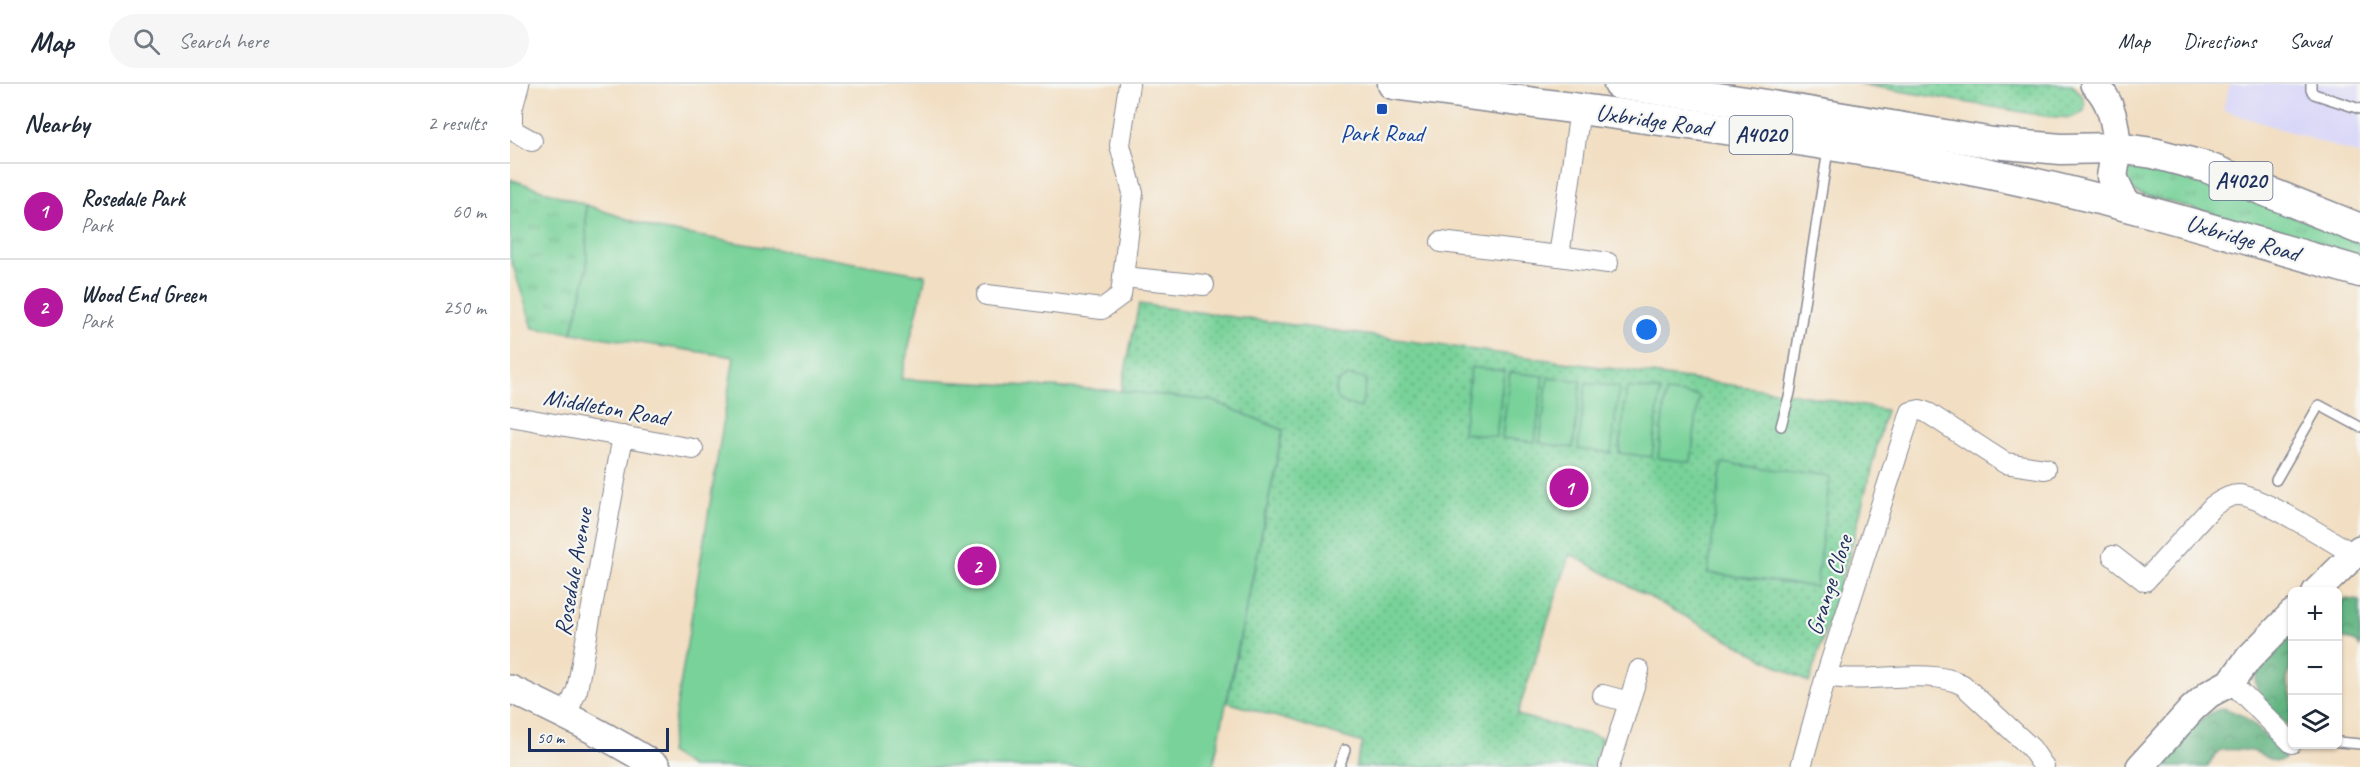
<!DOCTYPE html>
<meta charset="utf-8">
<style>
:root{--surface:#fff;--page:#f6f6f7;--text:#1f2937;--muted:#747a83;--line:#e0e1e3;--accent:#b5179e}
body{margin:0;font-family:Caveat,sans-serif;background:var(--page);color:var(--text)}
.controls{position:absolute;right:18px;bottom:18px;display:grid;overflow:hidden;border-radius:9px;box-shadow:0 2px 4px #0004}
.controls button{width:54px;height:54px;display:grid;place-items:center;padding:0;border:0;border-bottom:2px solid var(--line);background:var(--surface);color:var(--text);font:30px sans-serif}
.scale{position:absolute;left:18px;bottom:15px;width:141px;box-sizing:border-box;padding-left:6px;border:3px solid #1b2f5e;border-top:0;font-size:16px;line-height:21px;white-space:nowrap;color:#1b2f5e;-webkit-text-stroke:4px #f6f6f2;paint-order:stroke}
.you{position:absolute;left:1137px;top:246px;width:21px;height:21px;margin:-15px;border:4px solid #fff;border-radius:50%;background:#1a73e8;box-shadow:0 0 0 9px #1a73e833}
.badge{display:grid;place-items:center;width:39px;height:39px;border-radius:50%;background:var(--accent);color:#fff;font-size:20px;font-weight:700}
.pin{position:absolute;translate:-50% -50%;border:3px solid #fff;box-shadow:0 2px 6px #0006}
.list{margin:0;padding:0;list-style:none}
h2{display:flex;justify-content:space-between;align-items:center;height:78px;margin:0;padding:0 24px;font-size:26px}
h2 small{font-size:20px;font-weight:400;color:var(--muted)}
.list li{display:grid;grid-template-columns:39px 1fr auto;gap:18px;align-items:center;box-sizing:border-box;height:96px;padding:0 24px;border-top:2px solid var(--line)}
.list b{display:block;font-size:22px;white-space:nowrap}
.list p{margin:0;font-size:20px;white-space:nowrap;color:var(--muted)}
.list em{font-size:20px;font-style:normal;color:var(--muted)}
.icon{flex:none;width:33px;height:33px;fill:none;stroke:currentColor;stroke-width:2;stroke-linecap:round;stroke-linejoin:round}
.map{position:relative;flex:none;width:1850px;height:683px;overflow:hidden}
header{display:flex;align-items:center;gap:36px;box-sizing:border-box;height:84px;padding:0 30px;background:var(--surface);border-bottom:2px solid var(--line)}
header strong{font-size:28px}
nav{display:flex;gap:33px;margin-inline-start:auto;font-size:21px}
.search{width:420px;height:54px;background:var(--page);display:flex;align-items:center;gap:15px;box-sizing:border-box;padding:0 21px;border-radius:33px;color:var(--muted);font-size:22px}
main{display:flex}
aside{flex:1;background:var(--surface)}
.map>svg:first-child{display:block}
.built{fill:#d9d7f8}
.grass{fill:url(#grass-tufts);stroke:#4a807c;stroke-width:1.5}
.forest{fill:url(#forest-crowns);stroke:#3e7270;stroke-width:1.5}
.park{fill:url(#park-dots);stroke:#4a807c;stroke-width:1.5}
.garden{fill:#78d299;stroke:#4a807c;stroke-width:1.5}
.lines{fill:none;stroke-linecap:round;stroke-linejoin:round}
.lane-casing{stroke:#868790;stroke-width:12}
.street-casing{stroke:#868790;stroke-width:22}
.secondary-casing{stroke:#868790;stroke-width:30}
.primary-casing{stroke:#868790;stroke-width:33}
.lane{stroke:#fff;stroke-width:9}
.street{stroke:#fff;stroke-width:20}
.secondary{stroke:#fff;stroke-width:27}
.primary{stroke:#fff;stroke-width:30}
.transit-dot{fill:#1a4fb4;stroke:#f6f6f2;stroke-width:2}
.labels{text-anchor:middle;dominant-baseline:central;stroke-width:4.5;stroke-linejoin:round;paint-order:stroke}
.shield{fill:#f6f6f2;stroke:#5d6b8a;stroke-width:1.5}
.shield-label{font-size:22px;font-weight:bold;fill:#1b2f5e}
.street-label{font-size:24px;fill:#1b2f5e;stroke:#f6f6f2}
.transit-label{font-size:24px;fill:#164399;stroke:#f6f6f2}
</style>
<header>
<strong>Map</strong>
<div class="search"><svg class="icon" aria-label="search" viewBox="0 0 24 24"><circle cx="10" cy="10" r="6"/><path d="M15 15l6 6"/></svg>Search here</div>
<nav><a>Map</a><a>Directions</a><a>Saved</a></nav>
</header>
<main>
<aside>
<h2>Nearby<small>2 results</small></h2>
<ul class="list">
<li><span class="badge">1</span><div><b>Rosedale Park</b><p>Park</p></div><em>60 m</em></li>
<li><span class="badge">2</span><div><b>Wood End Green</b><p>Park</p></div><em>250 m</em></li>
</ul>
</aside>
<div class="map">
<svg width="1850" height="683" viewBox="0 0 1850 683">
<defs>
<pattern id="grass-tufts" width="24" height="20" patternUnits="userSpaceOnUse" patternTransform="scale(1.5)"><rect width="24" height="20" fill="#78d299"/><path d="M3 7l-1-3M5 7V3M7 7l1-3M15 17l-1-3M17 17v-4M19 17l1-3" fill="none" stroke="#62ab80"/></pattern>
<pattern id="forest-crowns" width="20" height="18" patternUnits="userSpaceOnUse" patternTransform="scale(1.5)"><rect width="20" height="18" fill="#62b481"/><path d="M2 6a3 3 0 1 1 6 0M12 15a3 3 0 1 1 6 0" fill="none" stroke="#50936d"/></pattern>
<pattern id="park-dots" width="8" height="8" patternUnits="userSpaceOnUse" patternTransform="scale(1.5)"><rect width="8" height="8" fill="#78d299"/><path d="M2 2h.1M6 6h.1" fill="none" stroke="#62ab80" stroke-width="1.8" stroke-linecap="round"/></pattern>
</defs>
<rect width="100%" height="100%" fill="#f6f6f2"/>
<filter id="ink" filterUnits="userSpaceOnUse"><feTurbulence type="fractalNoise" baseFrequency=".0167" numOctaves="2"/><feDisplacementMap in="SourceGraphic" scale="12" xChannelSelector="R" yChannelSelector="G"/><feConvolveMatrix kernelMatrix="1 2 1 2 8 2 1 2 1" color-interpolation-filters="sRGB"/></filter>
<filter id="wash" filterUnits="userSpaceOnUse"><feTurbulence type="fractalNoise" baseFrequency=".008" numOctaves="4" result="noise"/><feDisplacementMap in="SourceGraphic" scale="24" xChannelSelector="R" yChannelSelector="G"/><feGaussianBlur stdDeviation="1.35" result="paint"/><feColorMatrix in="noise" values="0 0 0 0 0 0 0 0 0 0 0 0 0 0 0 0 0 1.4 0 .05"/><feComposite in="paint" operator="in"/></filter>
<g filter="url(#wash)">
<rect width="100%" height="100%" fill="#f2dfc3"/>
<!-- built -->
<path class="built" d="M 1720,0 L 1850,0 L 1850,71 L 1713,26 Z"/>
<!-- grass -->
<g class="grass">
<path d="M 1623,83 C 1655,81 1696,100 1725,111 C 1767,126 1810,141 1850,160 L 1850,171 L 1630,110 L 1619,105 L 1615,90 Z"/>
<path d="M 0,95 L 76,121 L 77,187 L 62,249 L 23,244 L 0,173 Z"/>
</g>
<!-- forest -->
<g class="forest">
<path d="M 1837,515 L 1850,517 L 1850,563 L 1844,557 L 1828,553 L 1828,517 Z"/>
<path d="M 1782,546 L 1782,576 L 1777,596 L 1782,614 L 1782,646 L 1755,618 L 1745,600 C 1746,579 1768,560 1782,546 Z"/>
<path d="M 1714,624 L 1733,632 L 1773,667 L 1775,675 C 1764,681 1758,673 1748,669 C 1742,666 1715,664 1709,667 C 1704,671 1701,678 1697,683 L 1647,683 C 1663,665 1690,628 1714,624 Z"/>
</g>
<!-- park -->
<g class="park">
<path d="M 1349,0 L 1561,0 C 1570,8 1577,14 1574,27 L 1561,34 L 1535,32 Z"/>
<path d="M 629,220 L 1280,309 L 1376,326 L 1342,461 L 1299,599 L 1060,470 L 1007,631 L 1092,654 L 1083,683 L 845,683 L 853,659 L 717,618 L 773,346 L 703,317 L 611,307 Z"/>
</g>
<!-- garden -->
<g class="garden">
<path d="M 76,121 L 147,145 L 416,191 L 391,295 L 611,307 L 703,317 L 773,346 L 703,683 L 181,683 L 159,669 L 224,273 L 62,249 L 77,187 Z"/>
<path d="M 961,283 L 994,287 L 986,353 L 953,349 Z"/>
<path d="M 1000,288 L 1033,292 L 1025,358 L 992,354 Z"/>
<path d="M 838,292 L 857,295 L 851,324 C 835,320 819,317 828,298 Z"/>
<path d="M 1038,293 L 1071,297 L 1063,364 L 1030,359 Z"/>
<path d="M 1076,299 L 1109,303 L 1101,369 L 1068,365 Z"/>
<path d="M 1117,303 L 1150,307 L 1142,373 L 1109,369 Z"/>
<path d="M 1156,308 L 1189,312 L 1181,378 L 1148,374 Z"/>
<path d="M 1212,379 L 1320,393 L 1306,503 L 1198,489 Z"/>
</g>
</g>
<g filter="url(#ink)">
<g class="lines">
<!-- lane casing -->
<g class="lane-casing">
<g id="lane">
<path d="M 1801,0 L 1801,6 L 1804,10 L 1850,25"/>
<path d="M 1271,342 L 1280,309 L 1318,66"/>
<path d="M 1766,396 L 1809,321 L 1850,343"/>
<path d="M 1828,658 L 1850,660"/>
<path d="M 829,683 L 835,666"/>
</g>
</g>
<!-- street casing -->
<g class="street-casing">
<g id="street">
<path d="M 9,0 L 2,26 L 2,46 L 22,57"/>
<path d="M 931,158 L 1049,172 L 1070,26"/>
<path d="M 1049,172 L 1098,179"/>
<path d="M 613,193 L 694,201"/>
<path d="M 477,211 L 592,225 L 611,211 L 623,109 L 610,61 L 619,0"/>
<path d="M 0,332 L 183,365"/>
<path d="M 1603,472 L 1635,497 L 1703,422 C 1710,417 1719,411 1728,411 C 1747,410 1823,458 1843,470"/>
<path d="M 1316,592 C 1358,601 1418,582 1453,601 L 1521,664 L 1534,683"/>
<path d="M 1721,598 L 1782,659"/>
<path d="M 1093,611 L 1119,618"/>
<path d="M 56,631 L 67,606 L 113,352"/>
<path d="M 1099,683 L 1129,586"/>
<path d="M 1291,683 L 1316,592 L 1401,328 L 1410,326 L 1418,329 L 1495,379 L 1535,385"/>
</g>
</g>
<!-- secondary casing -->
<g class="secondary-casing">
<g id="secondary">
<path d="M 1584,0 C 1602,16 1606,41 1607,64"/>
<path d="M 1806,508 L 1850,465"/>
<path d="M 0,605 C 51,629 100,653 147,683"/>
<path d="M 1630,683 L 1682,625 L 1699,610 L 1721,598 L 1739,574 L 1782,530"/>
</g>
</g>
<!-- primary casing -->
<g class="primary-casing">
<g id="primary">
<path d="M 883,0 C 1078,27 1274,49 1466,87 C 1596,113 1723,151 1850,188"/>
<path d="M 1109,0 L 1250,20 L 1483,59 L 1551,65 L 1607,64 L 1643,69 L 1696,83 L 1850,145"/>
<path d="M 1607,64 L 1602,93 L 1615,121"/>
</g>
</g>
<!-- lane -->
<use href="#lane" class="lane"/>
<!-- street -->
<use href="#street" class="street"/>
<!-- secondary -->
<use href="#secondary" class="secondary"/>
<!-- primary -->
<use href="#primary" class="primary"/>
</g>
</g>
<!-- markers -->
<rect class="transit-dot" x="866" y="19" width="12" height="12" rx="3"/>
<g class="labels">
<!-- shield labels -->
<g class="shield">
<rect x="1219.5" y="32" width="63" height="38" rx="4.5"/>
<rect x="1699.5" y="78" width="63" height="38" rx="4.5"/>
</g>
<g class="shield-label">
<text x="1251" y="51">A4020</text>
<text x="1731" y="97">A4020</text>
</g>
<!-- street labels -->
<g class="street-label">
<text transform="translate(1144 36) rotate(8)">Uxbridge Road</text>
<text transform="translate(1733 154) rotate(16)">Uxbridge Road</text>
<text transform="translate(96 323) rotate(10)">Middleton Road</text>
<text transform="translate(63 488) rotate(-80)">Rosedale Avenue</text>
<text transform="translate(1319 501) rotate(-72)">Grange Close</text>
</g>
<!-- transit labels -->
<g class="transit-label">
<text x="872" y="49">Park Road</text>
</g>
</g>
</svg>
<div class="controls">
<button>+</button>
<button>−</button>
<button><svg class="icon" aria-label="layers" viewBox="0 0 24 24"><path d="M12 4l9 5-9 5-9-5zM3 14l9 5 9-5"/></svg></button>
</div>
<div class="scale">50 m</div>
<div class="you"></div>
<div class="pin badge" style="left:1059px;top:404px">1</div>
<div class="pin badge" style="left:467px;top:482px">2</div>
</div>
</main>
